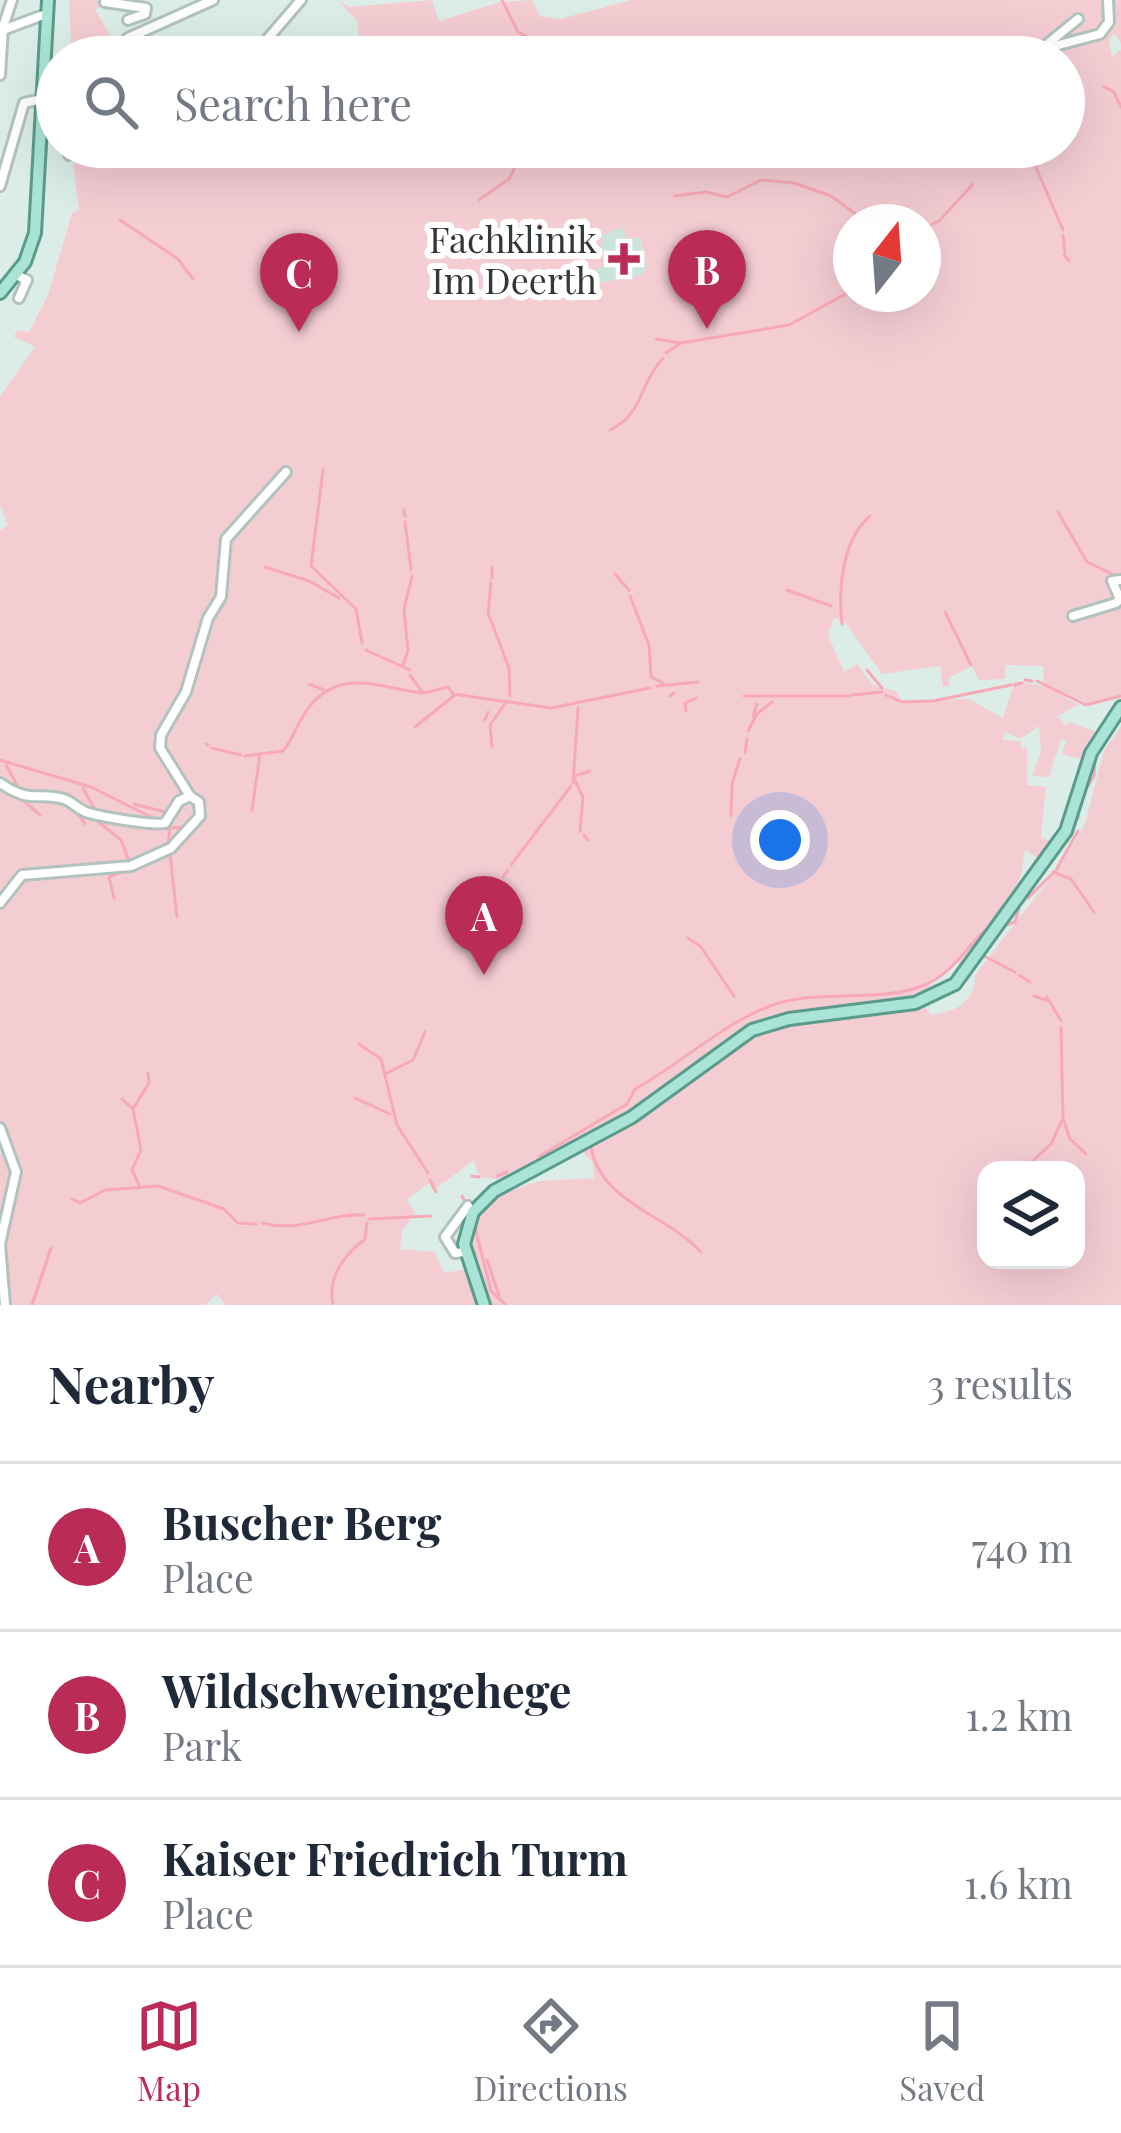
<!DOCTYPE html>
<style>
:root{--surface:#fff;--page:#f6f6f7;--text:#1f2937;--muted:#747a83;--line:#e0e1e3;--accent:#ba2b57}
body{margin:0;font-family:"Playfair Display",serif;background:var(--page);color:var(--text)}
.controls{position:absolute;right:36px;bottom:36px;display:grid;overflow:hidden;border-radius:24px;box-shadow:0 12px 48px #0002}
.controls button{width:108px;height:108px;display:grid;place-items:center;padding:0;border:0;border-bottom:3px solid var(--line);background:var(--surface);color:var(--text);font:60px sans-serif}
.compass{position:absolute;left:833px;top:204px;width:108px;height:108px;border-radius:50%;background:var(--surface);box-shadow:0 12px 48px #0002;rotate:17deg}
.you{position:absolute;left:780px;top:840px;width:42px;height:42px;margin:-30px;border:9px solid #fff;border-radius:50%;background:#1a73e8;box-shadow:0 0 0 18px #1a73e833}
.badge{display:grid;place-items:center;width:78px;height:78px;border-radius:50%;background:var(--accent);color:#fff;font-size:39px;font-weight:700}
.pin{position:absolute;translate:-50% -99px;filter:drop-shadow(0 3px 6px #0008)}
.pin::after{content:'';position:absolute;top:63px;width:42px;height:36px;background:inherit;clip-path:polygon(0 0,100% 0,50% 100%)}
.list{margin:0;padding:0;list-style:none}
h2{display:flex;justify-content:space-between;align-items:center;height:156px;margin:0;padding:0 48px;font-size:51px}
h2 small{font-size:39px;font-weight:400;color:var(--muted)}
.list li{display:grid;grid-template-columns:78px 1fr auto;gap:36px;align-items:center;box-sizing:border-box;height:168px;padding:0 48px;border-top:3px solid var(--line)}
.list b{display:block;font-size:45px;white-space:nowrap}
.list p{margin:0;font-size:39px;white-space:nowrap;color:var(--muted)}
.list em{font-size:39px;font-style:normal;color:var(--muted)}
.icon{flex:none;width:66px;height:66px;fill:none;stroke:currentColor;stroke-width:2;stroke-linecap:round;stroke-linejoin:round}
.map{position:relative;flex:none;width:1121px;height:1305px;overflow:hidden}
.search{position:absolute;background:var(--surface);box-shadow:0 12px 48px #0002;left:36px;right:36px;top:36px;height:132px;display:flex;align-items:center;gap:30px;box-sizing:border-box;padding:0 42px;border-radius:66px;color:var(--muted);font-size:45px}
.sheet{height:660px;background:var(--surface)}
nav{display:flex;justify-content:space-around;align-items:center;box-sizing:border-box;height:168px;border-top:3px solid var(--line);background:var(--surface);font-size:33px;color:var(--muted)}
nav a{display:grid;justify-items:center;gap:6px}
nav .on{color:var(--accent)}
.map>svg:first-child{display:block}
.built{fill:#cae4dc}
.green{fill:#f4cdd3;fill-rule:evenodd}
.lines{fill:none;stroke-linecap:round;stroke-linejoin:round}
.stream{stroke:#f8a9b7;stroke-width:3}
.minor-casing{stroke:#b2c3be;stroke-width:14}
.major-casing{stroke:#5a9c8c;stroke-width:16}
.minor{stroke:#fff;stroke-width:8}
.major{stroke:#a9e4d6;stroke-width:10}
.poi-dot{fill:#ba2b57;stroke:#fff;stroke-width:4.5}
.labels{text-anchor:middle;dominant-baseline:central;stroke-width:12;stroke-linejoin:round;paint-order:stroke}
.poi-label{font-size:36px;fill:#323836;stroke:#fff;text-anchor:end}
</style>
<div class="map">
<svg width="1121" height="1305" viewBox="0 0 1121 1305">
<rect width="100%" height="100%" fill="#dcede8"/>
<!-- built -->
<path class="built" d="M 621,227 L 639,236 L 647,266 L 643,275 L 598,283 L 594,268 L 604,265 L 600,236 Z"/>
<!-- green -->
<g class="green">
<path d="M 69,0 L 126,0 L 95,9 L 111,37 L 109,55 L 124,53 L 129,45 L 133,53 L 165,49 L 168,57 L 72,57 Z"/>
<path d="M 338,0 L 349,7 L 432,0 L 439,21 L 500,2 L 532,0 L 540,16 L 560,19 L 631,0 L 1121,0 L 1121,44 L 1114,33 L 1109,40 L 1112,56 L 1121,50 L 1121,695 L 1087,703 L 1044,684 L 1043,666 L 1005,665 L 1005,679 L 979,680 L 972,666 L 949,678 L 949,686 L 943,687 L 940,666 L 882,674 L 845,622 L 834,618 L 828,635 L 844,672 L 857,664 L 873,685 L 896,691 L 901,700 L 969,699 L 1003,718 L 1015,681 L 1049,687 L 1078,705 L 1041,726 L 1059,717 L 1066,726 L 1069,722 L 1097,732 L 1085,760 L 1062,754 L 1066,740 L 1061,739 L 1049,777 L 1032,776 L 1041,751 L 1039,726 L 1020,739 L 1006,732 L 1002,740 L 1021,741 L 1021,749 L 1027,747 L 1027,785 L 1046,787 L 1041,837 L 1055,843 L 1043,861 L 1025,850 L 1021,877 L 1007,899 L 1010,906 L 964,970 L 958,962 L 929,984 L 932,997 L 752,1028 L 642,1107 L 525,1171 L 522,1167 L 498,1179 L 479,1177 L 474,1160 L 437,1188 L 429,1183 L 406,1200 L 416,1212 L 402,1231 L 400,1249 L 435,1252 L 444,1273 L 466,1269 L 481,1305 L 225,1305 L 217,1294 L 205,1305 L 0,1305 L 0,1154 L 6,1146 L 0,1128 L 0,530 L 8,526 L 0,505 L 0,396 L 35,347 L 14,337 L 17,330 L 29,332 L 48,295 L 72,213 L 79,210 L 71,147 L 1064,147 L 1064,57 L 1034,57 L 1037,48 L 1023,39 L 965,47 L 990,57 L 362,57 L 357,21 ZM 851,222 L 923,222 L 923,294 L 851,294 ZM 621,227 L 628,240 L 640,237 L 647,266 L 643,275 L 598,283 L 595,268 L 604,266 L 601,236 Z"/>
<path d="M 1121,726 L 1121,1305 L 488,1305 C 469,1258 457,1243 487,1197 L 540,1181 L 594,1178 L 593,1163 L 579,1148 L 759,1029 L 923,1004 L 931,1015 C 954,1013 977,1001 975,975 L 1061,864 L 1085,824 L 1104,751 ZM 986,1170 L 1076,1170 L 1076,1260 L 986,1260 Z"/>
</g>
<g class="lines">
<!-- stream -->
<g class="stream">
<path d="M 502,0 L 518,32 L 536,41 L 538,57"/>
<path d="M 898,57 C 944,38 963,58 996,50"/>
<path d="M 1104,87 L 1114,92 L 1121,107"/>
<path d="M 1064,107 L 1079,97"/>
<path d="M 1031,156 L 1063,230"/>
<path d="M 675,196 L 706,192 L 727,197 L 761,180 L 794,183 L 831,196 L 860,217 L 884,222"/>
<path d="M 479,200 L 509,179 L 525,147"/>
<path d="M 120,220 L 178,259 L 193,279"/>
<path d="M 923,228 L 939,221 L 973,184"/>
<path d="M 1063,235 L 1065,252"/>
<path d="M 1064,255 L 1069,261"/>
<path d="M 656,339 L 681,343 L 789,325 L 851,291"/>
<path d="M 666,353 L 679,344"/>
<path d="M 610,430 C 643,415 639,384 663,358"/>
<path d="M 323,470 L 311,566 L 356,609 L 362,643"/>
<path d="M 404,510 L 405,516"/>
<path d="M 1058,512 L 1087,562 L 1117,576"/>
<path d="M 405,522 L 411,569"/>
<path d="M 265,567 L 309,581 L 339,598"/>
<path d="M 615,574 L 629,590"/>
<path d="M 492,578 L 492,567"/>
<path d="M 491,583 L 488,613 L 509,668 L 510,696"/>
<path d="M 787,590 L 831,606"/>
<path d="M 630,596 L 649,645 L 651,677 L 663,683"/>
<path d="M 945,612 L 971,665"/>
<path d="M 842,624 C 838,589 842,540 870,516"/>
<path d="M 366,650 L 410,670"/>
<path d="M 403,665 L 408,651 L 404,609 L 412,576"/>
<path d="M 867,670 L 882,688"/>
<path d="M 410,675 L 423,693 L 448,687 L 453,694 L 551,708 L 650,688"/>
<path d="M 1025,680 L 1032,681"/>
<path d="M 1037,681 L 1086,705 L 1121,696"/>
<path d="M 309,684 L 324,690"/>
<path d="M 1014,685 L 1022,683"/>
<path d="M 657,686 L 698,682"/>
<path d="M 852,695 L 882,692"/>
<path d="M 886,695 L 902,702 L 933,701 L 1011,685"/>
<path d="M 670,696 L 674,693"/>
<path d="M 744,696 L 849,696"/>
<path d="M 686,711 L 685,703 L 696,698"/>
<path d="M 753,716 L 757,704"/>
<path d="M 485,720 L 488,712"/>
<path d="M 415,727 L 455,695"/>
<path d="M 748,731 L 757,714 L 772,702"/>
<path d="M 206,744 L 208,745"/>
<path d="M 492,747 L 490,725 L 507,701"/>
<path d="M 212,748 L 241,755"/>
<path d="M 745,752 L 747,739"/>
<path d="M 245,756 L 283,751 C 294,738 297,723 307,710 C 338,666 382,688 421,693"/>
<path d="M 0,760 L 91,787 L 153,818"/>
<path d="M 6,765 L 21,792"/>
<path d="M 575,776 L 590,771"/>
<path d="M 574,778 L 583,797 L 580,831"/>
<path d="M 573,783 L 578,708"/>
<path d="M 83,788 L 95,810"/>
<path d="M 1084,792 L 1094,776 L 1095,757"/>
<path d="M 24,801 L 40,815"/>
<path d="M 134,804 L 169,813"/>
<path d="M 252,810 L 260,754"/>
<path d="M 76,811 L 85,824"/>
<path d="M 731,816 L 732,783 L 740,759"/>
<path d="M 1078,818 L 1078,813"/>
<path d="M 96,820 L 121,840 L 129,861"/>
<path d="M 162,828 L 170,829 L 168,845"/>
<path d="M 168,828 L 187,827"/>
<path d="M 584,835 L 588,840"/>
<path d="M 170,854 L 177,917"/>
<path d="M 511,865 L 571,786"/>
<path d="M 1056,870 L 1078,831"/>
<path d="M 1053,872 L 1071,879 L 1094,912"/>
<path d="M 503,877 L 508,870"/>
<path d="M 114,898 L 109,877 L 129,869"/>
<path d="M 1028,898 L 1052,874"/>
<path d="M 1023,902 L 1025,899"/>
<path d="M 1004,926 L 1015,922 L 1020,904"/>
<path d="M 688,938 L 701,947 L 734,996"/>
<path d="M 982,955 L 1015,972"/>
<path d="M 1019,975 L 1030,982"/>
<path d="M 1034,996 L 1049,1001"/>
<path d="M 1047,997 L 1061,1021"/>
<path d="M 359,1044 L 381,1059 L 397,1125 L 428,1173"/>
<path d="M 385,1074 L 413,1060 L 425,1032"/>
<path d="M 355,1098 L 390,1114"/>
<path d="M 122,1099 L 133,1109"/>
<path d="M 1064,1121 L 1070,1139 L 1086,1154"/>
<path d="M 591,1146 C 599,1202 666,1214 701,1252"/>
<path d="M 540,1156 L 627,1104 L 635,1089 C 683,1063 727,1019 779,1003 C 826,989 881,1004 927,984 C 959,969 971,937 995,923"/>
<path d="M 1023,1170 L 1051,1144 L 1063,1118 L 1061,1028"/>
<path d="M 472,1176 L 479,1177"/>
<path d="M 497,1176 L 507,1172"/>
<path d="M 430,1180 L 436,1192"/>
<path d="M 139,1185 L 132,1170 L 141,1150 L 133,1109 L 149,1083 L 148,1073"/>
<path d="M 462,1196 L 464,1200"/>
<path d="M 72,1199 L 80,1203 L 105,1190 L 158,1186 L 224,1209 L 238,1223 L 256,1224"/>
<path d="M 369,1219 L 431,1216"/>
<path d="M 262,1223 C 301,1233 328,1213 364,1215"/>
<path d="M 474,1223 L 491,1291 L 506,1305"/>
<path d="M 487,1260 L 499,1295"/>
<path d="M 32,1305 L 51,1248"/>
<path d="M 333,1305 C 327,1276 344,1255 365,1239 L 367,1223"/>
</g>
<!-- minor casing -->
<g class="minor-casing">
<g id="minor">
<path d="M 105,2 L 146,8 L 145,14 L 128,20"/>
<path d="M 1078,19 L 1040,50 L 1100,34 L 1109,22 L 1108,0"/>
<path d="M 3,30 L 46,14"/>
<path d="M 128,38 L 213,0"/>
<path d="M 252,57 L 301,0"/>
<path d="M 0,75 L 3,27 L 12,0"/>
<path d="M 69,155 L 69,147"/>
<path d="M 0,186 L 24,103 L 42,99"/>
<path d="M 16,275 L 27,280 L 19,298"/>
<path d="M 1073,616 L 1116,603 L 1120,599 L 1112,581 L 1121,580"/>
<path d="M 0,783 C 33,805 36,791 64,799 C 73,802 79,811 89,813 C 103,817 154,826 165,823 L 179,801 L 190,796"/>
<path d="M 190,796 L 160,748 L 161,735 L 186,692 L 208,618 L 221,597 L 226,539 L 286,472"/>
<path d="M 0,903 L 22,875 L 131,866 L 171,848 L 200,816 L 199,802 L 190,796"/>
<path d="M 0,1128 L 16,1172 L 0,1244 L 5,1305"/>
<path d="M 465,1252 L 455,1253 L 445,1237 L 468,1206"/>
</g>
</g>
<!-- major casing -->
<g class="major-casing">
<g id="major">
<path d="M 0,293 L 25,262 L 35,233 L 48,0"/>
<path d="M 484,1305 L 464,1244 L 473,1212 L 494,1191 L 632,1117 L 752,1030 L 789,1019 L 915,1003 L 955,984 L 1066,831 L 1091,753 L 1121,707"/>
</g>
</g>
<!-- minor -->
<use href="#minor" class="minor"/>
<!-- major -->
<use href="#major" class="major"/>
</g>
<!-- markers -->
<path class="poi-dot" d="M618 241h12v12h12v12h-12v12h-12v-12h-12v-12h12z"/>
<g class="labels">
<!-- poi labels -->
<g class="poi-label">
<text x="597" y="238">Fachklinik<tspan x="597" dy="41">Im Deerth</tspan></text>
</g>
</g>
</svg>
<div class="controls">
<button><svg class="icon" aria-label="layers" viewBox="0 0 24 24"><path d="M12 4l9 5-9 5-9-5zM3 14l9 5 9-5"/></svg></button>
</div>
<svg class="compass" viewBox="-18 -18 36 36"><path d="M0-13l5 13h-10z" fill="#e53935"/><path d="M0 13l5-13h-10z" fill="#747a83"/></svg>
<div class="you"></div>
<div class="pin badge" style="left:484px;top:975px">A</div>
<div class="pin badge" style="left:707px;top:329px">B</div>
<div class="pin badge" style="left:299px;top:332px">C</div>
<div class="search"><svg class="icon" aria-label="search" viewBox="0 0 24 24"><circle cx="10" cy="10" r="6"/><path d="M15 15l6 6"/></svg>Search here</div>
</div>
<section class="sheet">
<h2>Nearby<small>3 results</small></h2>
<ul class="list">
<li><span class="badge">A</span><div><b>Buscher Berg</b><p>Place</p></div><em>740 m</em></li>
<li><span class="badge">B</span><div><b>Wildschweingehege</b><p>Park</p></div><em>1.2 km</em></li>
<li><span class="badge">C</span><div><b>Kaiser Friedrich Turm</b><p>Place</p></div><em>1.6 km</em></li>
</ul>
</section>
<nav>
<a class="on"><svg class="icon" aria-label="map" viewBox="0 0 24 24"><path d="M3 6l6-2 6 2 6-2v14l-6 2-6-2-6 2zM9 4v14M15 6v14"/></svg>Map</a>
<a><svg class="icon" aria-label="directions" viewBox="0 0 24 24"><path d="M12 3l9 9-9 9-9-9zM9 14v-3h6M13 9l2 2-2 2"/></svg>Directions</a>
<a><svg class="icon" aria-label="saved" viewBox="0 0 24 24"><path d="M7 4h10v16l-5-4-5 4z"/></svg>Saved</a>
</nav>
